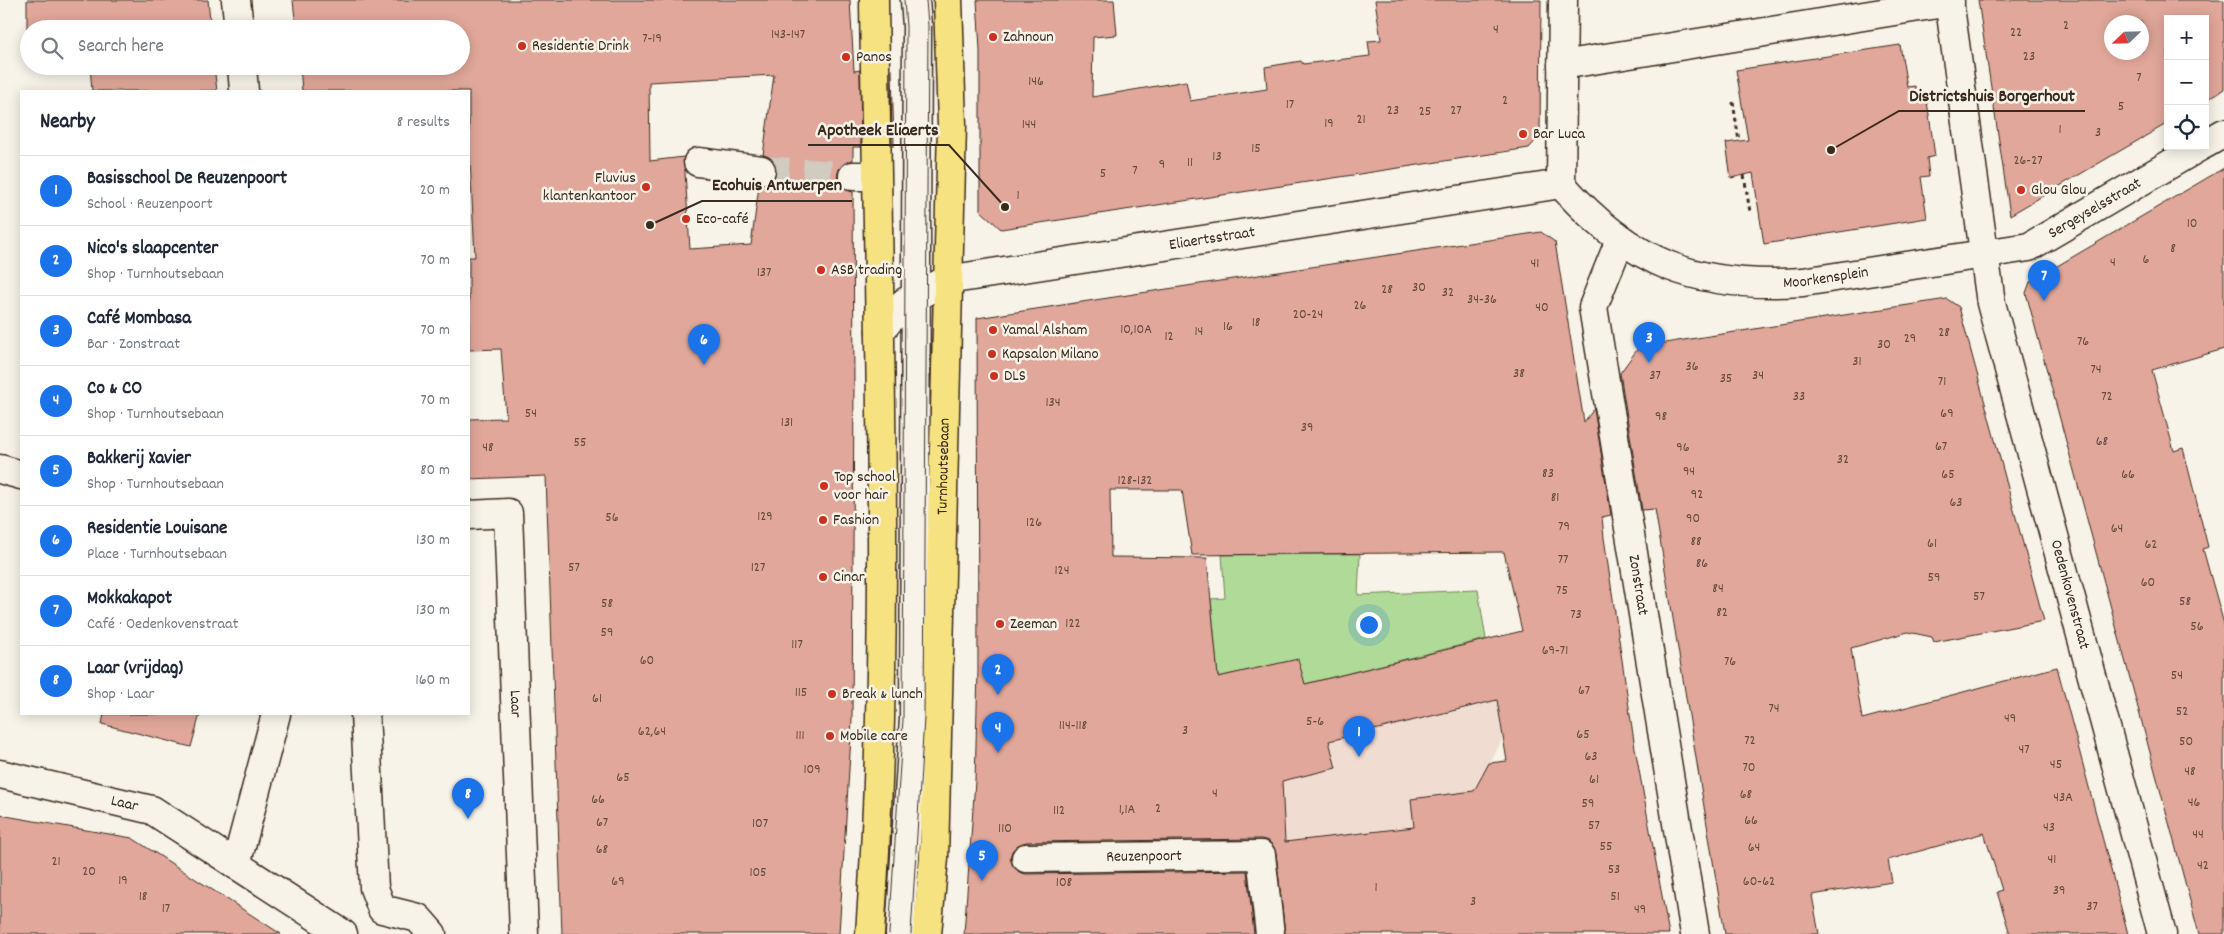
<!DOCTYPE html>
<meta charset="utf-8">
<style>
:root{--surface:#fff;--page:#f6f6f7;--text:#1f2937;--muted:#747a83;--line:#e0e1e3;--accent:#1a73e8}
body{margin:0;font-family:Dekko,sans-serif;background:var(--page);color:var(--text)}
.controls{position:absolute;right:15px;top:15px;display:grid;overflow:hidden;border-radius:0px;box-shadow:0 2px 12px #0003}
.controls button{width:45px;height:45px;display:grid;place-items:center;padding:0;border:0;border-bottom:1px solid var(--line);background:var(--surface);color:var(--text);font:25px sans-serif}
.compass{position:absolute;left:2104px;top:15px;width:45px;height:45px;border-radius:50%;background:var(--surface);box-shadow:0 2px 12px #0003;rotate:247deg}
.you{position:absolute;left:1368px;top:624px;width:18px;height:18px;margin:-12px;border:4px solid #fff;border-radius:50%;background:#1a73e8;box-shadow:0 0 0 8px #1a73e833}
.badge{display:grid;place-items:center;width:32px;height:32px;border-radius:50%;background:var(--accent);color:#fff;font-size:16px;font-weight:700}
.pin{position:absolute;translate:-50% -41px;filter:drop-shadow(0 1px 2px #0008)}
.pin::after{content:'';position:absolute;top:26px;width:18px;height:15px;background:inherit;clip-path:polygon(0 0,100% 0,50% 100%)}
.list{margin:0;padding:0;list-style:none}
h2{display:flex;justify-content:space-between;align-items:center;height:65px;margin:0;padding:0 20px;font-size:21px}
h2 small{font-size:16px;font-weight:400;color:var(--muted)}
.list li{display:grid;grid-template-columns:32px 1fr auto;gap:15px;align-items:center;box-sizing:border-box;height:70px;padding:0 20px;border-top:1px solid var(--line)}
.list b{display:block;font-size:19px;white-space:nowrap}
.list p{margin:0;font-size:16px;white-space:nowrap;color:var(--muted)}
.list em{font-size:16px;font-style:normal;color:var(--muted)}
.icon{flex:none;width:28px;height:28px;fill:none;stroke:currentColor;stroke-width:2;stroke-linecap:round;stroke-linejoin:round}
.map{position:relative;flex:none;width:2224px;height:934px;overflow:hidden}
.search{position:absolute;background:var(--surface);box-shadow:0 2px 12px #0003;left:20px;top:20px;width:450px;height:55px;display:flex;align-items:center;gap:12px;box-sizing:border-box;padding:0 18px;border-radius:28px;color:var(--muted);font-size:19px}
.panel{position:absolute;background:var(--surface);box-shadow:0 2px 12px #0003;left:20px;top:90px;width:450px;height:625px;border-radius:0px}
.map>svg:first-child{display:block}
.built{fill:#f0dcd1}
.green{fill:#b0da97;stroke:#76825a}
.building{fill:#e0a79a;stroke:#3b2a1e;fill-rule:evenodd}
.lines{fill:none;stroke-linecap:round;stroke-linejoin:round}
.minor-tunnel{stroke:#d1cbc0;stroke-width:28;stroke-dasharray:28 14;stroke-linecap:butt}
.minor-casing{stroke:#3b2a1e;stroke-width:31}
.major-casing{stroke:#3b2a1e;stroke-width:31}
.path{stroke:#3b2a1e;stroke-width:3;stroke-dasharray:4 4;stroke-linecap:butt}
.minor{stroke:#f7f3e8;stroke-width:28}
.major{stroke:#f6e281;stroke-width:28}
.tram{stroke:#3b2a1e;stroke-width:1}
.poi-dot{fill:#c8321e;stroke:#f7f3e8;stroke-width:2}
.labels{text-anchor:middle;dominant-baseline:central;stroke-width:5;stroke-linejoin:round;paint-order:stroke}
.number-label{font-size:14px;fill:#64493d}
.poi-label{font-size:16px;fill:#3b2a1e;stroke:#f7f3e8;text-anchor:start}
.street-label{font-size:16px;fill:#3b2a1e;stroke:#f7f3e8}
.leader{fill:none;stroke:#3b2a1e;stroke-width:2}
.callout-dot{fill:#3b2a1e;stroke:#f7f3e8;stroke-width:2}
.callout-label{font-size:18px;text-anchor:middle;font-weight:bold;fill:#3b2a1e;stroke:#f7f3e8;stroke-width:5;stroke-linejoin:round;paint-order:stroke}
</style>
<div class="map">
<svg width="2224" height="934" viewBox="0 0 2224 934">
<rect width="100%" height="100%" fill="#f7f3e8"/>
<filter id="ink" filterUnits="userSpaceOnUse"><feTurbulence type="fractalNoise" baseFrequency=".02" numOctaves="2"/><feDisplacementMap in="SourceGraphic" scale="10" xChannelSelector="R" yChannelSelector="G"/><feConvolveMatrix kernelMatrix="1 2 1 2 8 2 1 2 1" color-interpolation-filters="sRGB"/></filter>
<g filter="url(#ink)">
<!-- built -->
<path class="built" d="M 1486,639 L 1503,738 L 1471,799 L 1474,809 L 1280,872 L 1277,834 L 1223,704 Z"/>
<!-- green -->
<path class="green" d="M 1360,554 L 1358,595 L 1478,590 L 1486,639 L 1305,684 L 1297,660 L 1218,677 L 1211,599 L 1225,598 L 1222,555 Z"/>
<!-- building -->
<g class="building">
<path d="M 27,0 L 208,0 L 211,29 L 29,29 L 27,31 Z"/>
<path d="M 293,0 L 850,0 L 854,71 L 860,70 L 861,147 L 853,147 L 853,160 L 845,163 L 839,169 L 837,176 L 840,184 L 846,190 L 853,192 L 854,383 L 852,720 L 839,934 L 562,934 L 546,476 L 469,479 L 469,419 L 506,418 L 501,349 L 469,350 L 469,257 L 475,257 L 469,141 L 469,91 L 302,91 L 300,66 L 461,66 L 461,29 L 296,29 ZM 774,75 L 763,155 L 771,158 L 775,164 L 776,172 L 773,180 L 767,184 L 759,186 L 751,245 L 690,249 L 684,157 L 650,161 L 649,82 Z"/>
<path d="M 977,0 L 1114,0 L 1117,35 L 1093,37 L 1092,97 L 1186,81 L 1190,101 L 1267,89 L 1265,67 L 1301,61 L 1303,64 L 1370,56 L 1368,41 L 1381,40 L 1375,0 L 1541,0 L 1540,136 L 1529,148 L 1001,229 L 980,210 L 980,50 Z"/>
<path d="M 1978,0 L 2224,0 L 2224,89 L 2205,101 L 2205,19 L 2168,19 L 2168,123 L 2010,215 ZM 2112,22 L 2142,22 L 2142,52 L 2112,52 Z"/>
<path d="M 1900,45 L 1907,87 L 1915,86 L 1918,103 L 1927,101 L 1935,156 L 1927,158 L 1929,176 L 1921,177 L 1927,218 L 1764,244 L 1753,173 L 1731,178 L 1726,143 L 1748,140 L 1736,70 Z"/>
<path d="M 90,66 L 214,66 L 217,91 L 92,91 Z"/>
<path d="M 891,70 L 892,70 L 894,146 L 892,146 Z"/>
<path d="M 2224,168 L 2224,349 L 2152,370 L 2174,451 L 2183,448 L 2208,547 L 2203,549 L 2224,624 L 2224,934 L 2199,934 L 2026,293 L 2030,282 Z"/>
<path d="M 1541,232 L 1555,242 L 1584,422 L 1594,409 L 1611,515 L 1602,517 L 1604,538 L 1635,748 L 1669,934 L 1285,934 L 1276,853 L 1269,841 L 1261,839 L 1026,842 L 1018,845 L 1012,851 L 1010,858 L 1013,866 L 1019,872 L 1026,874 L 1247,871 L 1254,934 L 964,934 L 975,781 L 978,671 L 977,318 ZM 1110,490 L 1182,490 L 1192,555 L 1504,552 L 1522,631 L 1305,684 L 1298,659 L 1218,677 L 1207,558 L 1111,557 ZM 1497,700 L 1507,761 L 1489,763 L 1474,791 L 1411,799 L 1414,827 L 1285,842 L 1282,781 L 1336,768 L 1329,741 Z"/>
<path d="M 1947,299 L 1959,307 L 2044,621 L 1934,642 L 1932,637 L 1908,632 L 1851,648 L 1862,719 L 2057,667 L 2128,934 L 2010,934 L 1997,892 L 2002,890 L 1984,833 L 1888,860 L 1892,882 L 1812,895 L 1819,934 L 1725,934 L 1655,509 L 1642,510 L 1620,373 L 1639,347 Z"/>
<path d="M 104,714 L 200,714 L 191,747 L 102,724 Z"/>
<path d="M 0,815 L 132,838 L 281,934 L 0,934 Z"/>
</g>
<g class="lines">
<!-- minor-tunnel -->
<path class="minor-tunnel" d="M 761,170 L 853,176"/>
<!-- minor casing -->
<g class="minor-casing">
<g id="minor">
<path d="M 236,0 L 239,29"/>
<path id="s1" d="M 1563,0 L 1561,184 C 1631,264 1697,289 1803,282 L 2029,247 L 2201,146"/>
<path id="s2" d="M 1949,0 L 1991,303 L 2162,934"/>
<path d="M 1562,65 L 1950,2"/>
<path d="M 242,66 L 244,91"/>
<path d="M 2205,144 L 2224,133"/>
<path d="M 698,162 L 761,170"/>
<path d="M 853,176 L 876,176"/>
<path id="s3" d="M 1620,240 L 1593,307 L 1695,934"/>
<path id="s4" d="M 880,331 L 905,302 L 947,280 L 1561,184"/>
<path d="M 0,469 L 21,475"/>
<path id="s5" d="M 469,515 L 508,513 L 524,934"/>
<path d="M 365,714 L 374,888 L 382,909 L 418,918 L 432,934"/>
<path id="s6" d="M 0,774 L 152,810 L 343,934"/>
<path id="s7" d="M 1026,858 L 1261,855 L 1270,934"/>
<path d="M 236,865 L 276,714"/>
<path d="M 900,934 L 914,718 L 917,26 L 915,0"/>
</g>
</g>
<!-- major casing -->
<g class="major-casing">
<g id="major">
<path d="M 870,934 C 892,623 878,311 874,0"/>
<path id="s8" d="M 927,934 L 934,858 L 952,125 L 948,0"/>
</g>
</g>
<!-- path -->
<g class="path">
<path d="M 1733,102 L 1739,141"/>
<path d="M 1744,175 L 1750,212"/>
</g>
<!-- minor -->
<use href="#minor" class="minor"/>
<!-- major -->
<use href="#major" class="major"/>
<!-- tram -->
<g class="tram">
<path d="M 889,934 L 903,719 L 906,27 L 904,0"/>
<path d="M 911,934 L 924,718 L 928,25 L 926,0"/>
</g>
</g>
</g>
<!-- markers -->
<g class="poi-dot">
<circle cx="993" cy="37" r="5"/>
<circle cx="522" cy="46" r="5"/>
<circle cx="846" cy="57" r="5"/>
<circle cx="1523" cy="134" r="5"/>
<circle cx="646" cy="187" r="5"/>
<circle cx="2021" cy="190" r="5"/>
<circle cx="686" cy="219" r="5"/>
<circle cx="821" cy="270" r="5"/>
<circle cx="993" cy="330" r="5"/>
<circle cx="992" cy="354" r="5"/>
<circle cx="994" cy="376" r="5"/>
<circle cx="824" cy="486" r="5"/>
<circle cx="823" cy="520" r="5"/>
<circle cx="823" cy="577" r="5"/>
<circle cx="1000" cy="624" r="5"/>
<circle cx="832" cy="694" r="5"/>
<circle cx="830" cy="736" r="5"/>
</g>
<g class="labels">
<!-- number labels -->
<g class="number-label">
<text x="2066" y="26">2</text>
<text x="1496" y="30">4</text>
<text x="2016" y="33">22</text>
<text x="788" y="35">143-147</text>
<text x="652" y="39">7-19</text>
<text x="2029" y="57">23</text>
<text x="2139" y="78">7</text>
<text x="1036" y="82">146</text>
<text x="1505" y="101">2</text>
<text x="1290" y="105">17</text>
<text x="2121" y="107">5</text>
<text x="1393" y="111">23</text>
<text x="1456" y="111">27</text>
<text x="1425" y="112">25</text>
<text x="1361" y="120">21</text>
<text x="1329" y="124">19</text>
<text x="1029" y="125">144</text>
<text x="2060" y="130">1</text>
<text x="2098" y="133">3</text>
<text x="1256" y="149">15</text>
<text x="1217" y="157">13</text>
<text x="2028" y="161">26-27</text>
<text x="1190" y="163">11</text>
<text x="1162" y="165">9</text>
<text x="1135" y="171">7</text>
<text x="1103" y="174">5</text>
<text x="1018" y="196">1</text>
<text x="2192" y="224">10</text>
<text x="2173" y="249">8</text>
<text x="2146" y="260">6</text>
<text x="2113" y="263">4</text>
<text x="1535" y="264">41</text>
<text x="764" y="273">137</text>
<text x="1419" y="288">30</text>
<text x="1387" y="290">28</text>
<text x="1448" y="293">32</text>
<text x="1482" y="300">34-36</text>
<text x="1360" y="306">26</text>
<text x="1542" y="308">40</text>
<text x="1308" y="315">20-24</text>
<text x="1256" y="323">18</text>
<text x="1228" y="327">16</text>
<text x="1136" y="330">10,10A</text>
<text x="1199" y="332">14</text>
<text x="1944" y="333">28</text>
<text x="1169" y="337">12</text>
<text x="1910" y="339">29</text>
<text x="2083" y="342">76</text>
<text x="1884" y="345">30</text>
<text x="1857" y="362">31</text>
<text x="1692" y="367">36</text>
<text x="2096" y="370">74</text>
<text x="1519" y="374">38</text>
<text x="1655" y="376">37</text>
<text x="1758" y="376">34</text>
<text x="1726" y="379">35</text>
<text x="1942" y="382">71</text>
<text x="1799" y="397">33</text>
<text x="2107" y="397">72</text>
<text x="1053" y="403">134</text>
<text x="531" y="414">54</text>
<text x="1947" y="414">69</text>
<text x="1661" y="417">98</text>
<text x="787" y="423">131</text>
<text x="1307" y="428">39</text>
<text x="2102" y="442">68</text>
<text x="580" y="443">55</text>
<text x="1941" y="447">67</text>
<text x="488" y="448">48</text>
<text x="1683" y="448">96</text>
<text x="1843" y="460">32</text>
<text x="1689" y="472">94</text>
<text x="1548" y="474">83</text>
<text x="1948" y="475">65</text>
<text x="2128" y="475">66</text>
<text x="1135" y="481">128-132</text>
<text x="1697" y="495">92</text>
<text x="1555" y="498">81</text>
<text x="1956" y="503">63</text>
<text x="765" y="517">129</text>
<text x="612" y="518">56</text>
<text x="1693" y="519">90</text>
<text x="1034" y="523">126</text>
<text x="1564" y="527">79</text>
<text x="2117" y="529">64</text>
<text x="1696" y="542">88</text>
<text x="1932" y="544">61</text>
<text x="2151" y="545">62</text>
<text x="1563" y="560">77</text>
<text x="1702" y="564">86</text>
<text x="574" y="568">57</text>
<text x="758" y="568">127</text>
<text x="1062" y="571">124</text>
<text x="1934" y="578">59</text>
<text x="2148" y="583">60</text>
<text x="1718" y="589">84</text>
<text x="1562" y="591">75</text>
<text x="1979" y="597">57</text>
<text x="2185" y="602">58</text>
<text x="607" y="604">58</text>
<text x="1722" y="613">82</text>
<text x="1576" y="615">73</text>
<text x="1073" y="624">122</text>
<text x="2197" y="627">56</text>
<text x="607" y="633">59</text>
<text x="797" y="645">117</text>
<text x="1555" y="651">69-71</text>
<text x="647" y="661">60</text>
<text x="1730" y="662">76</text>
<text x="2177" y="676">54</text>
<text x="1584" y="691">67</text>
<text x="801" y="693">115</text>
<text x="597" y="699">61</text>
<text x="1774" y="709">74</text>
<text x="2182" y="712">52</text>
<text x="2010" y="719">49</text>
<text x="1315" y="722">5-6</text>
<text x="1073" y="726">114-118</text>
<text x="1185" y="731">3</text>
<text x="652" y="732">62,64</text>
<text x="1583" y="735">65</text>
<text x="800" y="736">111</text>
<text x="1750" y="741">72</text>
<text x="2186" y="742">50</text>
<text x="2024" y="750">47</text>
<text x="1591" y="757">63</text>
<text x="2056" y="765">45</text>
<text x="1749" y="768">70</text>
<text x="812" y="770">109</text>
<text x="2190" y="772">48</text>
<text x="623" y="778">65</text>
<text x="1594" y="780">61</text>
<text x="1215" y="794">4</text>
<text x="1746" y="795">68</text>
<text x="2063" y="798">43A</text>
<text x="598" y="800">66</text>
<text x="2194" y="803">46</text>
<text x="1588" y="804">59</text>
<text x="1158" y="809">2</text>
<text x="1127" y="810">1,1A</text>
<text x="1059" y="811">112</text>
<text x="1751" y="821">66</text>
<text x="602" y="823">67</text>
<text x="760" y="824">107</text>
<text x="1594" y="826">57</text>
<text x="2049" y="828">43</text>
<text x="1005" y="829">110</text>
<text x="2198" y="835">44</text>
<text x="1606" y="847">55</text>
<text x="1754" y="848">64</text>
<text x="602" y="850">68</text>
<text x="2052" y="860">41</text>
<text x="56" y="862">21</text>
<text x="2203" y="866">42</text>
<text x="1614" y="870">53</text>
<text x="89" y="872">20</text>
<text x="758" y="873">105</text>
<text x="123" y="881">19</text>
<text x="618" y="882">69</text>
<text x="1759" y="882">60-62</text>
<text x="1064" y="883">108</text>
<text x="1376" y="888">1</text>
<text x="2059" y="891">39</text>
<text x="143" y="897">18</text>
<text x="1615" y="897">51</text>
<text x="1473" y="902">3</text>
<text x="2092" y="907">37</text>
<text x="166" y="909">17</text>
<text x="1640" y="910">49</text>
</g>
<!-- poi labels -->
<g class="poi-label">
<text x="1003" y="37">Zahnoun</text>
<text x="532" y="46">Residentie Drink</text>
<text x="856" y="57">Panos</text>
<text x="1533" y="134">Bar Luca</text>
<text x="636" y="178" text-anchor="end">Fluvius<tspan x="636" dy="18">klantenkantoor</tspan></text>
<text x="2031" y="190">Glou Glou</text>
<text x="696" y="219">Eco-café</text>
<text x="831" y="270">ASB trading</text>
<text x="1003" y="330">Yamal Alsham</text>
<text x="1002" y="354">Kapsalon Milano</text>
<text x="1004" y="376">DLS</text>
<text x="834" y="477">Top school<tspan x="834" dy="18">voor hair</tspan></text>
<text x="833" y="520">Fashion</text>
<text x="833" y="577">Cinar</text>
<text x="1010" y="624">Zeeman</text>
<text x="842" y="694">Break &amp; lunch</text>
<text x="840" y="736">Mobile care</text>
</g>
<!-- street labels -->
<g class="street-label">
<text stroke="none"><textPath href="#s1" startOffset="762">Sergeyselsstraat</textPath></text>
<text stroke="none"><textPath href="#s4" startOffset="354">Eliaertsstraat</textPath></text>
<text stroke="none"><textPath href="#s1" startOffset="480">Moorkensplein</textPath></text>
<text stroke="none"><textPath href="#s8" startOffset="468">Turnhoutsebaan</textPath></text>
<text stroke="none"><textPath href="#s3" startOffset="354">Zonstraat</textPath></text>
<text stroke="none"><textPath href="#s2" startOffset="608">Oedenkovenstraat</textPath></text>
<text stroke="none"><textPath href="#s5" startOffset="230">Laar</textPath></text>
<text stroke="none"><textPath href="#s6" startOffset="128">Laar</textPath></text>
<text stroke="none"><textPath href="#s7" startOffset="118">Reuzenpoort</textPath></text>
</g>
</g>
<!-- callouts -->
<path class="leader" d="M1831 150L1899 111H2085M1005 207L949 145H808M650 225L702 201H852"/>
<g class="callout-dot">
<circle cx="1831" cy="150" r="5"/>
<circle cx="1005" cy="207" r="5"/>
<circle cx="650" cy="225" r="5"/>
</g>
<g class="callout-label">
<text x="1992" y="101">Districtshuis Borgerhout</text>
<text x="878" y="135">Apotheek Eliaerts</text>
<text x="777" y="190">Ecohuis Antwerpen</text>
</g>
</svg>
<div class="controls">
<button>+</button>
<button>−</button>
<button><svg class="icon" aria-label="locate" viewBox="0 0 24 24"><circle cx="12" cy="12" r="6"/><path d="M12 2v4M12 18v4M2 12h4M18 12h4"/></svg></button>
</div>
<svg class="compass" viewBox="-18 -18 36 36"><path d="M0-13l5 13h-10z" fill="#e53935"/><path d="M0 13l5-13h-10z" fill="#747a83"/></svg>
<div class="you"></div>
<div class="pin badge" style="left:1359px;top:757px">1</div>
<div class="pin badge" style="left:998px;top:695px">2</div>
<div class="pin badge" style="left:1649px;top:363px">3</div>
<div class="pin badge" style="left:998px;top:753px">4</div>
<div class="pin badge" style="left:982px;top:881px">5</div>
<div class="pin badge" style="left:704px;top:365px">6</div>
<div class="pin badge" style="left:2044px;top:301px">7</div>
<div class="pin badge" style="left:468px;top:819px">8</div>
<div class="search"><svg class="icon" aria-label="search" viewBox="0 0 24 24"><circle cx="10" cy="10" r="6"/><path d="M15 15l6 6"/></svg>Search here</div>
<section class="panel">
<h2>Nearby<small>8 results</small></h2>
<ul class="list">
<li><span class="badge">1</span><div><b>Basisschool De Reuzenpoort</b><p>School · Reuzenpoort</p></div><em>20 m</em></li>
<li><span class="badge">2</span><div><b>Nico's slaapcenter</b><p>Shop · Turnhoutsebaan</p></div><em>70 m</em></li>
<li><span class="badge">3</span><div><b>Café Mombasa</b><p>Bar · Zonstraat</p></div><em>70 m</em></li>
<li><span class="badge">4</span><div><b>Co &amp; CO</b><p>Shop · Turnhoutsebaan</p></div><em>70 m</em></li>
<li><span class="badge">5</span><div><b>Bakkerij Xavier</b><p>Shop · Turnhoutsebaan</p></div><em>80 m</em></li>
<li><span class="badge">6</span><div><b>Residentie Louisane</b><p>Place · Turnhoutsebaan</p></div><em>130 m</em></li>
<li><span class="badge">7</span><div><b>Mokkakapot</b><p>Café · Oedenkovenstraat</p></div><em>130 m</em></li>
<li><span class="badge">8</span><div><b>Laar (vrijdag)</b><p>Shop · Laar</p></div><em>160 m</em></li>
</ul>
</section>
</div>
